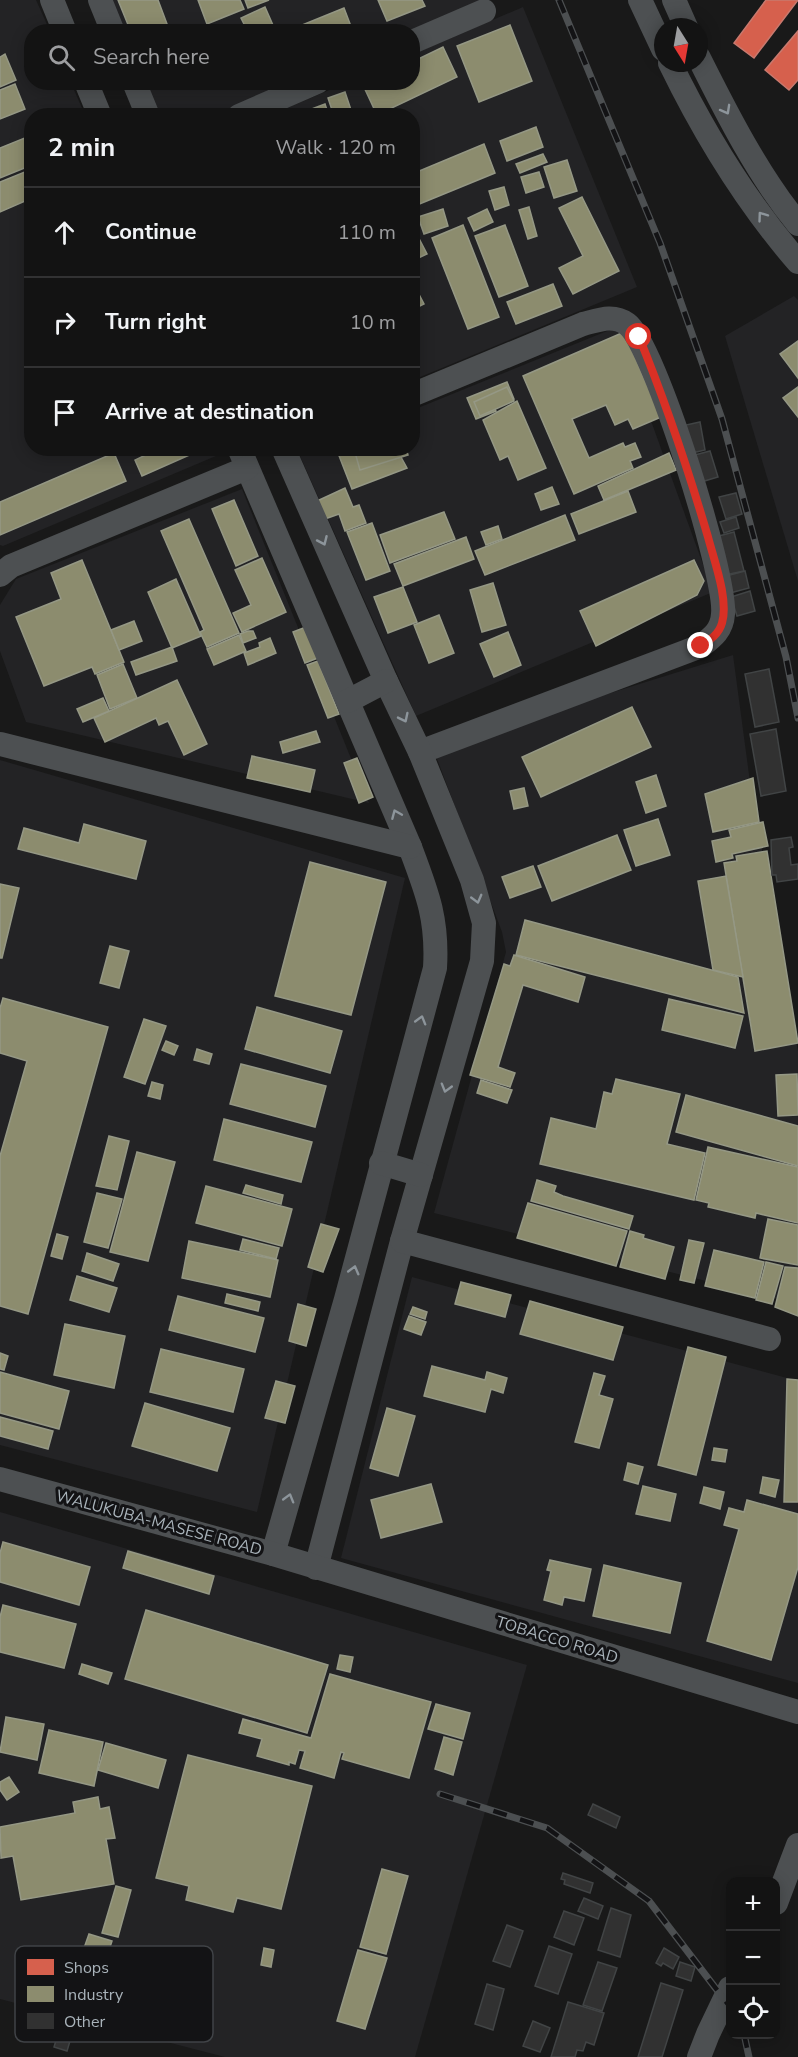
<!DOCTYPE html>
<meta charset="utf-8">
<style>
:root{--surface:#131313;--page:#1c1c1c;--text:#f1f3f6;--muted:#9d9ea0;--line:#323233}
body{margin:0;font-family:"Nunito Sans",sans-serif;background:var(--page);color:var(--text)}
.controls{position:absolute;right:18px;bottom:18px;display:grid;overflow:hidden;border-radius:12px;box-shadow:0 3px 15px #0003}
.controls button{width:54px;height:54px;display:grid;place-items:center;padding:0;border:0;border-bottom:2px solid var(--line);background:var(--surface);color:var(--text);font:30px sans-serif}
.compass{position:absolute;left:654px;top:18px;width:54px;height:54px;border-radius:50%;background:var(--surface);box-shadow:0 3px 15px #0003;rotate:169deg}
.stop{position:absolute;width:18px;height:18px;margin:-14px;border:4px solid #d93025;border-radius:50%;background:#fff}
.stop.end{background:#d93025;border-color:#fff;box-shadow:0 2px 6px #0008}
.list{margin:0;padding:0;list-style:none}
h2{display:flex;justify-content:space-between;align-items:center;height:78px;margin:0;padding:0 24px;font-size:26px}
h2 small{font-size:20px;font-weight:400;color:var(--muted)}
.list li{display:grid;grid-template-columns:39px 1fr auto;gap:18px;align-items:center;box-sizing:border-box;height:90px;padding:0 24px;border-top:2px solid var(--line)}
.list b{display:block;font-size:22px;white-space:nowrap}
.list em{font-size:20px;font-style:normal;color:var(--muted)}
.icon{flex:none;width:33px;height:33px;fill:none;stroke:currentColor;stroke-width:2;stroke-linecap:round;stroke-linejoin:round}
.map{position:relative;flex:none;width:798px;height:2057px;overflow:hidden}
.search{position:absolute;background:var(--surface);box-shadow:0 3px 15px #0003;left:24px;top:24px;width:396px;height:66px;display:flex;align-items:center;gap:15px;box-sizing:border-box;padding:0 21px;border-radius:24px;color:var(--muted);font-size:22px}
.panel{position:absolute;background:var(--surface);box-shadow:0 3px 15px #0003;left:24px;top:108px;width:396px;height:348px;border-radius:24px}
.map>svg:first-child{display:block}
.built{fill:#232325}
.shops{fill:#d6604d;stroke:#c8796e;stroke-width:1.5}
.industry{fill:#8c8c6e;stroke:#959885;stroke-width:1.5}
.building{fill:#313131;stroke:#414445;stroke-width:1.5}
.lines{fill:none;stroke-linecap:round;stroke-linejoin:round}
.minor{stroke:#4d5052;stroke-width:24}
.rail-casing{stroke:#4c4f51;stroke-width:7}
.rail{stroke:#131315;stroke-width:4.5;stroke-dasharray:14;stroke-linecap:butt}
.oneway{stroke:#8d959b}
.route{stroke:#d93025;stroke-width:8}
.labels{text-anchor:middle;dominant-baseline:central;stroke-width:6;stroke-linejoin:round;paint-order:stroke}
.street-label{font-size:16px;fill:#a9b3ba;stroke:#131315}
.key{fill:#131315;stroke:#404347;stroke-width:1.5}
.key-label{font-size:16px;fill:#a9b3ba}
</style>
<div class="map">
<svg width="798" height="2057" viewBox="0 0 798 2057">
<rect width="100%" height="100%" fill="#191919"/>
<!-- built -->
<g class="built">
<path d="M 0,0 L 36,0 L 50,31 L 32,32 L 32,82 L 71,83 L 85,115 L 32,116 L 32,448 L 221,448 L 223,453 L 3,546 L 0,545 Z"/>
<path d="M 108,0 L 490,0 L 413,32 L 122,31 Z"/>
<path d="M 523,7 L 637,287 L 413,380 L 412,116 L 268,116 L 346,83 L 412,82 L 413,54 Z"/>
<path d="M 143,83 L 292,83 L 213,116 L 157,115 Z"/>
<path d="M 794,296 L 798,300 L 798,581 L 725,336 Z"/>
<path d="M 617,327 L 713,592 L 416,716 L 300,456 L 318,449 L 412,448 L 413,410 Z"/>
<path d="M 242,489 L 369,803 L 26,722 L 0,651 L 0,605 L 16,579 Z"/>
<path d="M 733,655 L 750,782 L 798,1051 L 798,1304 L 434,1213 L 506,952 L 502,932 L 433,748 Z"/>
<path d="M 0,760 L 405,878 L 257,1512 L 0,1445 Z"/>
<path d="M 412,1277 L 798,1381 L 798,1683 L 341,1558 Z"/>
<path d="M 0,1512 L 527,1665 L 415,2057 L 225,2057 L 0,1999 Z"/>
</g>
<!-- shops -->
<g class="shops">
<path d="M 766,0 L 798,0 L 754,58 L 734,43 Z"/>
<path d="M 798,31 L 798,80 L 789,90 L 765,70 Z"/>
</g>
<!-- industry -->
<g class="industry">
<path d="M 118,0 L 158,0 L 170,32 L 131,32 Z"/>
<path d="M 198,0 L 240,0 L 244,9 L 207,24 Z"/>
<path d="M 245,0 L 269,0 L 248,8 Z"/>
<path d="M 378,0 L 422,0 L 425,6 L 387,21 Z"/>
<path d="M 265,7 L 276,32 L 248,32 L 241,18 Z"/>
<path d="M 344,8 L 352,29 L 345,32 L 285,32 Z"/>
<path d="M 510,25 L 532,81 L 479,102 L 457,46 Z"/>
<path d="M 443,47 L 457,77 L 377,115 L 363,85 L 368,82 L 412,82 L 412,62 Z"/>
<path d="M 5,54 L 16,80 L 0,87 L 0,57 Z"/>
<path d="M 15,84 L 25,109 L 0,119 L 0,90 Z"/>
<path d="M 345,92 L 353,116 L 334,116 L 328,98 Z"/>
<path d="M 325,104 L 329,116 L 302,116 L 301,113 Z"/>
<path d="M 536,127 L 543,147 L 507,161 L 500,141 Z"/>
<path d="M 32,135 L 32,165 L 0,178 L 0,148 Z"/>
<path d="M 484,144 L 495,173 L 417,205 L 412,194 L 412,174 Z"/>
<path d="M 543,154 L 547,162 L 520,173 L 516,164 Z"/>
<path d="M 567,160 L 577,191 L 554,198 L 544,167 Z"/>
<path d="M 32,169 L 32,198 L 0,212 L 0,182 Z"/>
<path d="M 539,172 L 544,187 L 526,193 L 521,177 Z"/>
<path d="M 504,187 L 509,205 L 495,210 L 489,191 Z"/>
<path d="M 582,197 L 619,271 L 573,294 L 559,268 L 583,256 L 559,208 Z"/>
<path d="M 529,207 L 537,236 L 528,239 L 519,210 Z"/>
<path d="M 443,209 L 448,226 L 424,234 L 418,217 Z"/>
<path d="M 487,209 L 493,222 L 474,231 L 468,218 Z"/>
<path d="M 412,225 L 427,254 L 412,261 Z"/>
<path d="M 463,225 L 499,317 L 468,329 L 432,238 Z"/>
<path d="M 505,225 L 528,286 L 499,297 L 475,236 Z"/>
<path d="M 412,281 L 424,304 L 412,310 Z"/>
<path d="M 553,284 L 562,306 L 516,324 L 507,302 Z"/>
<path d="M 624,332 L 661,417 L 633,429 L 628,419 L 615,425 L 606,405 L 572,419 L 589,458 L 623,443 L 625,447 L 635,443 L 641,457 L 630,461 L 633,468 L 574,494 L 523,376 Z"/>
<path d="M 798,341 L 798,378 L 780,354 Z"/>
<path d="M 507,382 L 514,399 L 494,407 L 496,411 L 476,419 L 467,398 Z"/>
<path d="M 507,387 L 514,401 L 480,416 L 474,402 Z"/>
<path d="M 798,387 L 798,417 L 783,398 Z"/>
<path d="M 517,401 L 546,468 L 518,480 L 508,456 L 500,460 L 483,420 Z"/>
<path d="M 160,448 L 203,448 L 203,449 L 142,476 L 135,460 Z"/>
<path d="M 336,448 L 396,448 L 407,468 L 352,489 Z"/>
<path d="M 406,448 L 408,455 L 360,470 L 354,449 Z"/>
<path d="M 114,453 L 126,481 L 0,535 L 0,502 Z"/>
<path d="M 669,453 L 676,470 L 604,500 L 598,486 Z"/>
<path d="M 552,487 L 559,504 L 541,510 L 535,494 Z"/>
<path d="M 345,488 L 353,507 L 359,505 L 366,523 L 345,531 L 339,514 L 322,520 L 315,502 Z"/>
<path d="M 628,491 L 636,512 L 579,534 L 571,514 Z"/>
<path d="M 234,500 L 258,556 L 236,566 L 212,509 Z"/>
<path d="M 444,512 L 455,539 L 390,563 L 380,535 Z"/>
<path d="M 565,515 L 575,540 L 485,575 L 475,551 Z"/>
<path d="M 189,519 L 239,633 L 207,647 L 200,632 L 204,630 L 161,531 Z"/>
<path d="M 372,523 L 390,571 L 366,580 L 347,532 Z"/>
<path d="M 498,526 L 502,539 L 486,545 L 481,532 Z"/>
<path d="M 466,537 L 474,559 L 403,586 L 394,564 Z"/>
<path d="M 262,558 L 286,612 L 242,632 L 233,613 L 251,605 L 235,570 Z"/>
<path d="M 82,560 L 124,662 L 95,674 L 92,667 L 44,686 L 16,617 L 61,599 L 51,573 Z"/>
<path d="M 694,560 L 704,581 L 697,595 L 596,646 L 580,611 Z"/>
<path d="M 176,579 L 201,636 L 172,648 L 148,592 Z"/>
<path d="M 493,583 L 506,625 L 482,632 L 470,590 Z"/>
<path d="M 403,587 L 417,622 L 388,633 L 374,597 Z"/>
<path d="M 439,615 L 454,653 L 429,663 L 414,625 Z"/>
<path d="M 134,621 L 142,641 L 119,650 L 111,630 Z"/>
<path d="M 306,627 L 318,658 L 305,663 L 293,632 Z"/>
<path d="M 248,631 L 253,631 L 256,638 L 243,643 L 240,634 Z"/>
<path d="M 508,632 L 521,665 L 494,677 L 480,644 Z"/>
<path d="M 239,635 L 246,651 L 214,665 L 207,649 Z"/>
<path d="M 270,638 L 276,653 L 248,665 L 244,653 L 260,647 L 259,643 Z"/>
<path d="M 172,647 L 177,661 L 136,675 L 131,662 Z"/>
<path d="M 318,661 L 339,714 L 328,718 L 307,665 Z"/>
<path d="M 123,664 L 137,698 L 110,709 L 97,675 Z"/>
<path d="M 177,680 L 207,744 L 184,755 L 168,721 L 159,725 L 156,718 L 105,742 L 94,718 Z"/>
<path d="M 103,698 L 109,711 L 83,722 L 77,709 Z"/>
<path d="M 632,707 L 651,747 L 541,797 L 522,757 Z"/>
<path d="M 316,731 L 320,742 L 283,753 L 280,742 Z"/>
<path d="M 252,756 L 315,770 L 310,792 L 247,778 Z"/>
<path d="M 357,758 L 373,797 L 359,803 L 344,763 Z"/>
<path d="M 656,775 L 666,806 L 646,813 L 636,782 Z"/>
<path d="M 753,778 L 759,822 L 713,832 L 705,794 Z"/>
<path d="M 524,788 L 528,806 L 514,809 L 510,791 Z"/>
<path d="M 658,819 L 670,855 L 636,866 L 624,830 Z"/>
<path d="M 763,822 L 768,846 L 732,854 L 733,858 L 716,862 L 712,841 L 731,837 L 729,830 Z"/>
<path d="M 84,824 L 146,841 L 136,879 L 18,849 L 24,828 L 79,843 Z"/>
<path d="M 617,835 L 631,870 L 552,901 L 538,866 Z"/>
<path d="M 767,851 L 798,1043 L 755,1051 L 724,863 L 737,861 L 736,856 Z"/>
<path d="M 310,862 L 386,882 L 351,1015 L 275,996 Z"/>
<path d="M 533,866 L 541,887 L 510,898 L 502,877 Z"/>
<path d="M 726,876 L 743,977 L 713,970 L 698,881 Z"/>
<path d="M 0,884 L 19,888 L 2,958 L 0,958 Z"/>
<path d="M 525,920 L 738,977 L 744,1013 L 516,955 Z"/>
<path d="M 110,946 L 129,951 L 119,988 L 100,983 Z"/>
<path d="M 514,955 L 585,977 L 578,1002 L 523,985 L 498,1067 L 515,1073 L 510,1087 L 470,1075 L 504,964 L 510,966 Z"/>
<path d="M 3,998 L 108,1027 L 28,1314 L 0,1306 L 0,1156 L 27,1061 L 0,1053 L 0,1008 Z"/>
<path d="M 669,999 L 743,1016 L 735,1048 L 662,1030 Z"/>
<path d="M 257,1007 L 342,1031 L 330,1073 L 245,1049 Z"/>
<path d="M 144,1019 L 166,1026 L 145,1084 L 124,1077 Z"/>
<path d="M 166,1041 L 178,1046 L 174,1055 L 162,1050 Z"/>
<path d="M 197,1049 L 212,1054 L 209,1064 L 194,1060 Z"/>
<path d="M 241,1064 L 326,1086 L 315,1127 L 230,1104 Z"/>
<path d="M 797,1074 L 798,1115 L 778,1116 L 776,1075 Z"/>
<path d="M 616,1079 L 680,1094 L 667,1144 L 705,1153 L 694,1200 L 540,1164 L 551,1118 L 596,1129 L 604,1092 L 612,1094 Z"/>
<path d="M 481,1080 L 512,1090 L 507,1103 L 477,1093 Z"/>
<path d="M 152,1082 L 163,1085 L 160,1099 L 148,1096 Z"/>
<path d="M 686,1095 L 798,1126 L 798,1166 L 676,1132 Z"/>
<path d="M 224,1119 L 312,1142 L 301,1182 L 214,1160 Z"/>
<path d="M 109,1136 L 129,1141 L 117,1190 L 96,1186 Z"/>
<path d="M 708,1147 L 798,1167 L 798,1223 L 756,1213 L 755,1218 L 708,1207 L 709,1203 L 696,1200 Z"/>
<path d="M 137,1152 L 175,1162 L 148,1261 L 110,1252 Z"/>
<path d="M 537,1180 L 556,1186 L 554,1192 L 563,1196 L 633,1216 L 629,1229 L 531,1201 Z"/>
<path d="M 246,1185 L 283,1195 L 281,1204 L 243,1193 Z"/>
<path d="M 206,1186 L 292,1209 L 282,1246 L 196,1223 Z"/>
<path d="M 97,1193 L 122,1199 L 108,1248 L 84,1242 Z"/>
<path d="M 528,1203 L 627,1231 L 616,1266 L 517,1238 Z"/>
<path d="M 768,1219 L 798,1225 L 798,1265 L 760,1258 Z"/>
<path d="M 321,1224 L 339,1229 L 323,1272 L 308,1267 Z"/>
<path d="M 630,1231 L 644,1235 L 643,1238 L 674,1247 L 665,1279 L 620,1267 Z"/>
<path d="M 57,1234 L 68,1237 L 62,1259 L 51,1256 Z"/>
<path d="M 243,1239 L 279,1248 L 276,1259 L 240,1250 Z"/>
<path d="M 689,1240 L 704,1243 L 694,1283 L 680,1280 Z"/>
<path d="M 189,1241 L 278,1260 L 270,1297 L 182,1278 Z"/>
<path d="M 714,1250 L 764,1262 L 755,1298 L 705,1286 Z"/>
<path d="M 87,1253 L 119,1264 L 113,1281 L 82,1271 Z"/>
<path d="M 766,1262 L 783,1266 L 772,1304 L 756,1300 Z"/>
<path d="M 785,1267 L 798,1268 L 798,1316 L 775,1307 Z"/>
<path d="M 77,1276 L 117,1288 L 109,1312 L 70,1300 Z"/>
<path d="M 461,1282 L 511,1295 L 505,1317 L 455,1304 Z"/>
<path d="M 227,1294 L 260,1302 L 258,1311 L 225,1303 Z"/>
<path d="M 178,1296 L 264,1318 L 255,1352 L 169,1330 Z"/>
<path d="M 530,1301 L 623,1327 L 613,1360 L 520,1334 Z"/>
<path d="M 298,1304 L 316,1309 L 306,1346 L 289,1341 Z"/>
<path d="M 413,1307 L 427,1312 L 425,1319 L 410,1314 Z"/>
<path d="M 409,1316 L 426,1322 L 421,1335 L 404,1329 Z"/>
<path d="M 65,1324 L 125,1336 L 114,1388 L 54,1375 Z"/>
<path d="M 688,1347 L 726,1357 L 696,1475 L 658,1465 Z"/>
<path d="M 161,1349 L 244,1369 L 233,1412 L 150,1392 Z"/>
<path d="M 0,1353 L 8,1356 L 4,1370 L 0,1369 Z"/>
<path d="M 432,1366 L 485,1380 L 487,1372 L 507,1378 L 503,1393 L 491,1389 L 485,1412 L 424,1396 Z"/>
<path d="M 0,1372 L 69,1391 L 59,1429 L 0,1413 Z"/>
<path d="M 594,1373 L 605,1376 L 599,1395 L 613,1399 L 599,1448 L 575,1442 Z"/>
<path d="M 787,1379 L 798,1380 L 798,1502 L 784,1502 Z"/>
<path d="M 276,1381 L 295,1386 L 285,1423 L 265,1418 Z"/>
<path d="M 145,1403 L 230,1428 L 217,1471 L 132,1446 Z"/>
<path d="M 387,1408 L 415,1416 L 398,1476 L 370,1468 Z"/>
<path d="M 0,1417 L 53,1431 L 48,1449 L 0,1436 Z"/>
<path d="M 714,1448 L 727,1450 L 725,1462 L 712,1460 Z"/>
<path d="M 628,1463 L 643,1467 L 638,1484 L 624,1480 Z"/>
<path d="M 763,1477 L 779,1480 L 775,1497 L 760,1493 Z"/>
<path d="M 431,1484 L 442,1522 L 381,1538 L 371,1500 Z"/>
<path d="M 643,1486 L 676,1494 L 670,1521 L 636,1514 Z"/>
<path d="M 704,1487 L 724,1492 L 720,1509 L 700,1503 Z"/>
<path d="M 747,1500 L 798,1514 L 798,1567 L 771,1660 L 707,1641 L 739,1529 L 724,1525 L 729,1508 L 744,1512 Z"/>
<path d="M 3,1542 L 90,1567 L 79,1605 L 0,1582 L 0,1553 Z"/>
<path d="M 128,1551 L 214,1576 L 209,1594 L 123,1568 Z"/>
<path d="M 550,1560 L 591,1569 L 584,1601 L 564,1597 L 562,1605 L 544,1600 L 551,1571 L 547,1570 Z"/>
<path d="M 604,1565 L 681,1583 L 670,1633 L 593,1616 Z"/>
<path d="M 3,1605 L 76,1624 L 64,1668 L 0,1652 L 0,1617 Z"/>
<path d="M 146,1610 L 328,1665 L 307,1733 L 125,1679 Z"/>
<path d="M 340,1655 L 353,1657 L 350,1672 L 337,1669 Z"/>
<path d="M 82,1664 L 112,1673 L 108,1684 L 79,1674 Z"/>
<path d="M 330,1674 L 431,1702 L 409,1778 L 342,1759 L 344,1753 L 341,1752 L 334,1778 L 300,1768 L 305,1751 L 299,1750 L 295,1764 L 289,1762 L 289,1765 L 257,1756 L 262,1739 L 239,1733 L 243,1719 L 311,1738 Z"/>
<path d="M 436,1704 L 470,1713 L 463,1739 L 428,1729 Z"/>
<path d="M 6,1717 L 44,1724 L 37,1760 L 0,1752 Z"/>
<path d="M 49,1730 L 103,1742 L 94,1786 L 39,1773 Z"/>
<path d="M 444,1737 L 462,1742 L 453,1775 L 435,1769 Z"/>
<path d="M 106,1743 L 166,1760 L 158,1788 L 98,1770 Z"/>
<path d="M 188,1755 L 312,1786 L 281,1909 L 237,1898 L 233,1912 L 186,1900 L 189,1886 L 156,1878 Z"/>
<path d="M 9,1777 L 19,1792 L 7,1800 L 0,1790 L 0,1782 Z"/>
<path d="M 98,1797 L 100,1809 L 109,1807 L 115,1838 L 106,1839 L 114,1884 L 21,1900 L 13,1856 L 1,1858 L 0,1827 L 75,1813 L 73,1802 Z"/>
<path d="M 382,1869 L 408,1876 L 386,1954 L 360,1947 Z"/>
<path d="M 116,1886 L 131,1890 L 118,1937 L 102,1933 Z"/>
<path d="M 89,1934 L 112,1941 L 106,1959 L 83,1951 Z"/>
<path d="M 264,1948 L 274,1950 L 271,1967 L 261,1965 Z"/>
<path d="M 358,1950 L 387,1958 L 365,2029 L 337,2021 Z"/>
</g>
<!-- building -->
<g class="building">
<path d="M 700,422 L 705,450 L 692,453 L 686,425 Z"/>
<path d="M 710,451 L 718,477 L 701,482 L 691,456 Z"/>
<path d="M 736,493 L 742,514 L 726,519 L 719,497 Z"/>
<path d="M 736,517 L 739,528 L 724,533 L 720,522 Z"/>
<path d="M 734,532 L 744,571 L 725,575 L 715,537 Z"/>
<path d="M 745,571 L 749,588 L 730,593 L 726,576 Z"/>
<path d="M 750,591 L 755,611 L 737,616 L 731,597 Z"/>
<path d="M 769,669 L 779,722 L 755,727 L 745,674 Z"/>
<path d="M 776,729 L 786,791 L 761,796 L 750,734 Z"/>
<path d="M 791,837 L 793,847 L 789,848 L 791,865 L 798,864 L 798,879 L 777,882 L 776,875 L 772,875 L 771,840 Z"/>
<path d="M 593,1804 L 620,1817 L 616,1828 L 588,1815 Z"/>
<path d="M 563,1873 L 593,1883 L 590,1893 L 564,1884 L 565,1880 L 561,1879 Z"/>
<path d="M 584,1898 L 603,1906 L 598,1919 L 578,1911 Z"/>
<path d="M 611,1908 L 631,1915 L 620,1957 L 598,1950 Z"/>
<path d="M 564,1911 L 584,1918 L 574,1945 L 554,1937 Z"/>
<path d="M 507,1925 L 523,1931 L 510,1967 L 493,1961 Z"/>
<path d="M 549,1946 L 572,1954 L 558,1994 L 535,1986 Z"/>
<path d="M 664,1948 L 679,1957 L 673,1969 L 663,1963 L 661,1966 L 656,1963 Z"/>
<path d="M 598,1962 L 617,1968 L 602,2011 L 583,2005 Z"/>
<path d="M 680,1962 L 695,1967 L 691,1981 L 676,1976 Z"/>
<path d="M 661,1983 L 683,1990 L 662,2057 L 638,2057 Z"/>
<path d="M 487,1984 L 504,1989 L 493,2030 L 475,2024 Z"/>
<path d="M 568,2002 L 604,2013 L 594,2045 L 586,2042 L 583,2051 L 577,2050 L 575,2057 L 551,2057 Z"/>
<path d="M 533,2021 L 550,2028 L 540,2052 L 523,2046 Z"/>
<path d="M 60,2027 L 73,2031 L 67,2051 L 54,2047 Z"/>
</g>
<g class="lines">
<!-- minor -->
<g class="minor">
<path d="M 52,0 L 65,32"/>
<path d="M 100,0 L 113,32"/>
<path d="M 640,0 L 663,49"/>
<path d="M 674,0 L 686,27"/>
<path d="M 412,42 L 484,11"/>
<path d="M 699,58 C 727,114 758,175 798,224"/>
<path d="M 670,63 C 704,133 747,203 798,262"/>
<path d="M 86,82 L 100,116"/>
<path d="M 134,82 L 148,116"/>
<path d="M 239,116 L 317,82"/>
<path d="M 412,395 L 583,324 C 599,320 613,314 627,324 C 654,343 727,577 723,614 C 722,630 713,637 701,646 L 420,752"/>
<path d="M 239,448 L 410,847 C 427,892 438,919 435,968 L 346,1299 L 273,1554"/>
<path d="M 283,448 L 386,681 L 420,752 L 472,880 L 484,923 L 482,961 L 402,1241 L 316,1568"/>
<path d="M 0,575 L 11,566 L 247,468"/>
<path d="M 348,701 L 386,681"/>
<path d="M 0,744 L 410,847"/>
<path d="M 381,1163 L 421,1175"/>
<path d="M 402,1241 L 769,1339"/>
<path d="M 0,1479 L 273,1554 L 798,1712"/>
<path d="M 776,1903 L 798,1845"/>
<path d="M 699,2057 L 708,2034 L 730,1988"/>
</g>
<!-- rail casing -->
<g class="rail-casing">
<g id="rail">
<path d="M 559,0 L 660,243 L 722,419 L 786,657 L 798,718"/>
<path d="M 440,1794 L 547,1828 L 649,1901 L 730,2007"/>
<path d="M 744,2034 L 749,2057"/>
</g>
</g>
<!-- rail -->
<use href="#rail" class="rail"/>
</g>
<!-- one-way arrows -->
<defs><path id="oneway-chevron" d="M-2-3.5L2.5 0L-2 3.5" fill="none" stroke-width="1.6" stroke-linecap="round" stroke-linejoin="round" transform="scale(1.5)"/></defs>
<g class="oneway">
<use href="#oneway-chevron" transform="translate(726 110) rotate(61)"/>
<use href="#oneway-chevron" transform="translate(762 216) rotate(-126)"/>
<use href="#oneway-chevron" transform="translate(323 541) rotate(66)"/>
<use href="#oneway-chevron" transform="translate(404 718) rotate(64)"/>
<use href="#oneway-chevron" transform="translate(396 814) rotate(-113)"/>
<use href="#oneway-chevron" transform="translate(477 899) rotate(75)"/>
<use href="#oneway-chevron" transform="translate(421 1020) rotate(-74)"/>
<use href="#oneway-chevron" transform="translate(446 1088) rotate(106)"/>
<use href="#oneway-chevron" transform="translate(354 1270) rotate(-75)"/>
<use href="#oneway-chevron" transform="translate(289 1498) rotate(-74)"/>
</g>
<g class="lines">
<!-- route -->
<path class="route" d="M 639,337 C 666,403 688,469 708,537 C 714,560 729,600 722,623 C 719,634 710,640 701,646"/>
</g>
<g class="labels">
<!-- street labels -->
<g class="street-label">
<text transform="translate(159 1523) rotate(15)">WALUKUBA-MASESE ROAD</text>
<text transform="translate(557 1640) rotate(17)">TOBACCO ROAD</text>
</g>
</g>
<!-- legend -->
<rect x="15" y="1946" width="198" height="96" rx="9" class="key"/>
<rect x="27" y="1959" width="27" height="16" fill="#d6604d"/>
<rect x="27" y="1986" width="27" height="16" fill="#8c8c6e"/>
<rect x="27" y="2013" width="27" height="16" fill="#313131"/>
<g class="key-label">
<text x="64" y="1973">Shops</text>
<text x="64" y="2000">Industry</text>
<text x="64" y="2027">Other</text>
</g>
</svg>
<div class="controls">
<button>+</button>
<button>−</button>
<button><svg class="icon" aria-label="locate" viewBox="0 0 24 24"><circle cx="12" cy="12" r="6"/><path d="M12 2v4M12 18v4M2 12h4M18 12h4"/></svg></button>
</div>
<svg class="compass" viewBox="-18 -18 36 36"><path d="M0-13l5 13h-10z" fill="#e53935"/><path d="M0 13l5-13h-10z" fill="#9d9ea0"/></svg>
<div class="stop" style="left:639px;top:337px"></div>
<div class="stop end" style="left:701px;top:646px"></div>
<div class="search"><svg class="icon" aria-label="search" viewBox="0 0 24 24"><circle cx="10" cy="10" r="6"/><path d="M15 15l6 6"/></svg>Search here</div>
<section class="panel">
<h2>2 min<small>Walk · 120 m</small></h2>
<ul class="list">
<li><svg class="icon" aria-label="ahead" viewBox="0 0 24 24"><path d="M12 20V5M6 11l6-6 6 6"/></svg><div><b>Continue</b></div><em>110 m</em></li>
<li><svg class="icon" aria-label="right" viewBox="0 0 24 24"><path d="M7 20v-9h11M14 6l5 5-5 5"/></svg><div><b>Turn right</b></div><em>10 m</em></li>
<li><svg class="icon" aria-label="arrive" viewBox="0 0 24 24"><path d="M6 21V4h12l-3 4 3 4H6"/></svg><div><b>Arrive at destination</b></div></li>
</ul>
</section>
</div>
